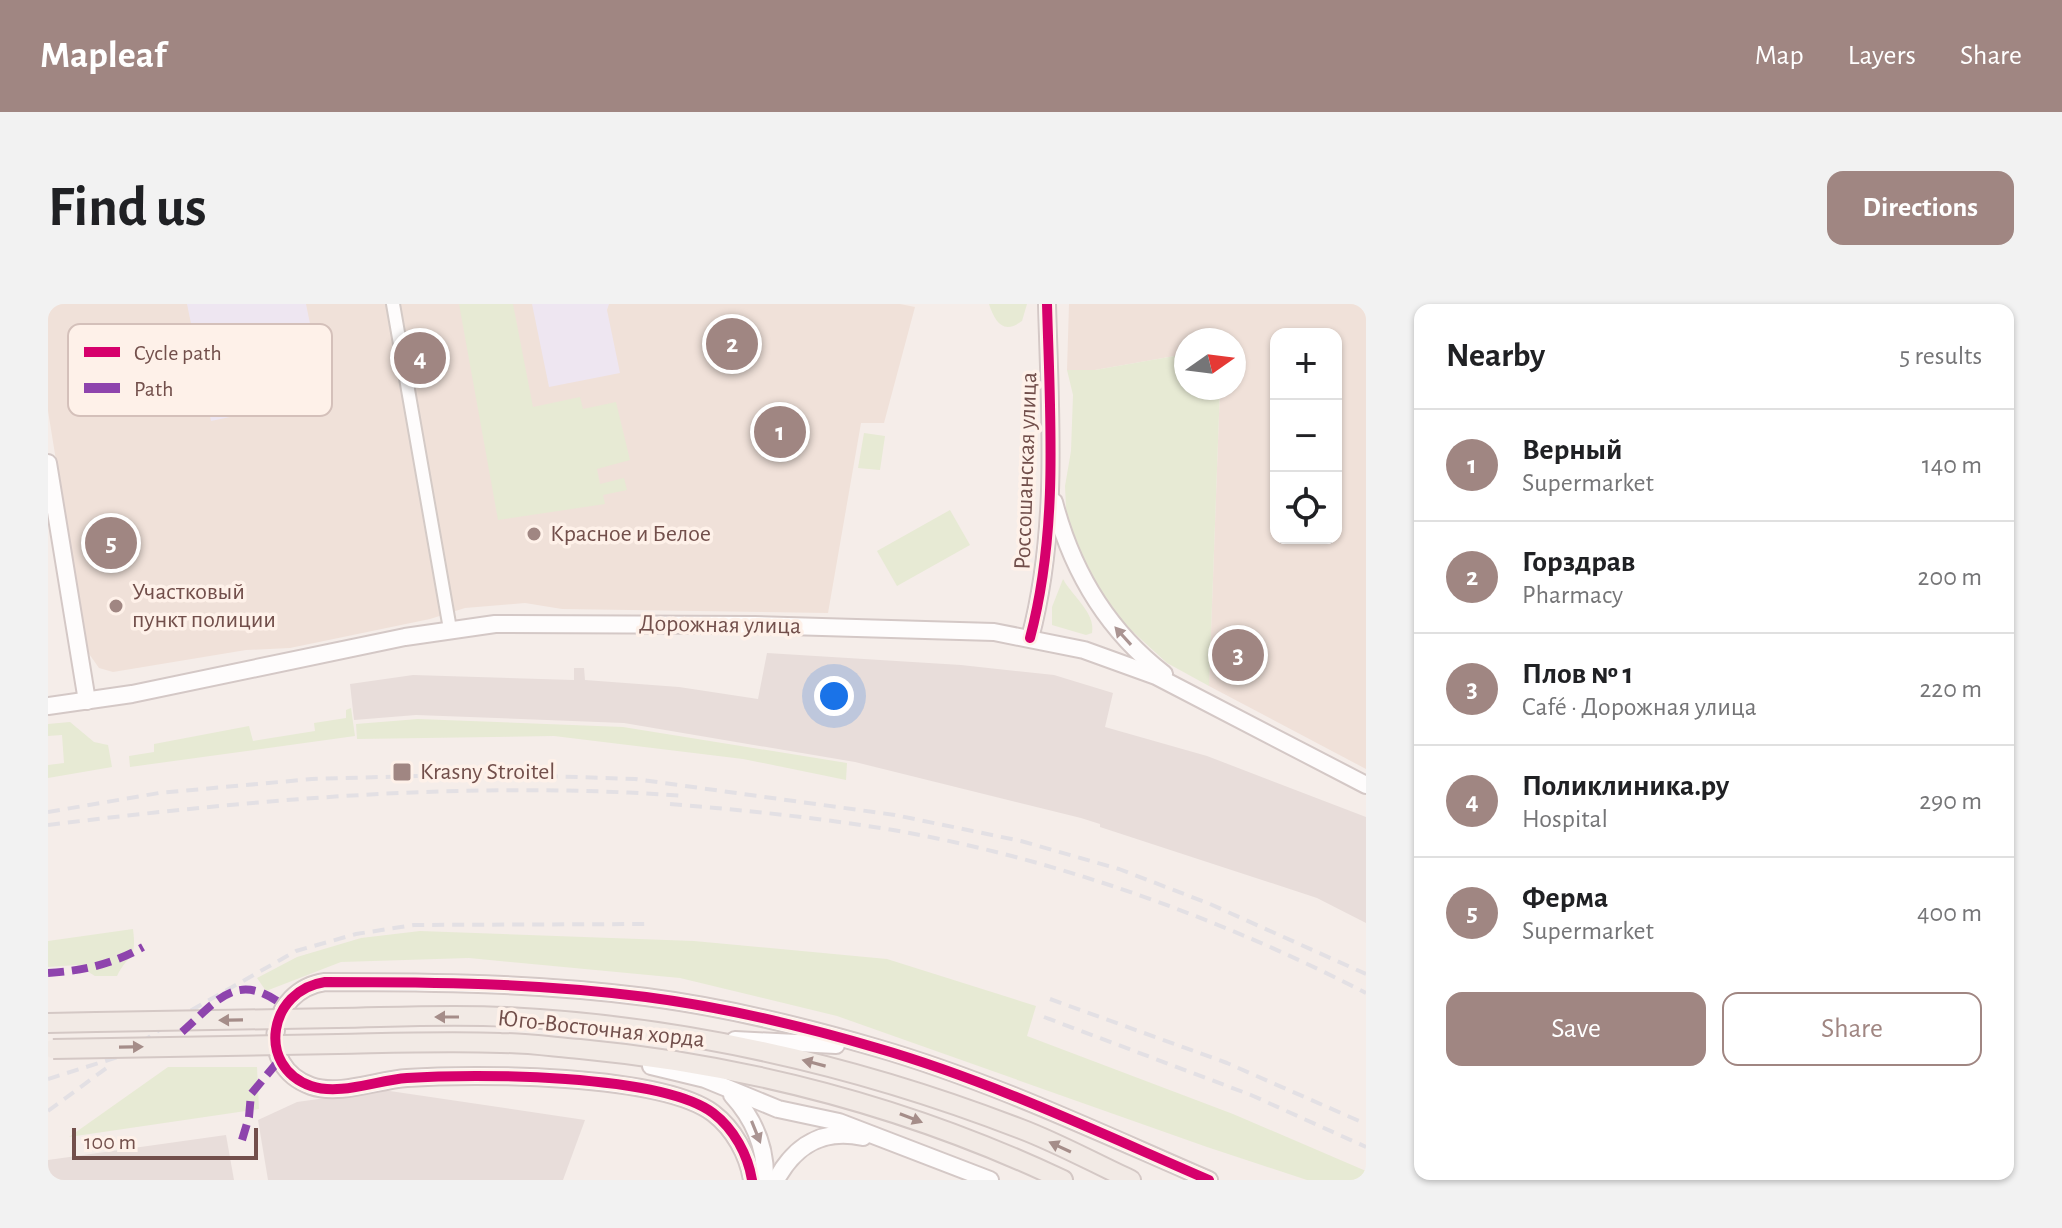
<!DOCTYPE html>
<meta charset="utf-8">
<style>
:root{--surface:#fff;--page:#f2f2f2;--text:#202124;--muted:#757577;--line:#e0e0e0;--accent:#a08682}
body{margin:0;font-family:"Alegreya Sans",sans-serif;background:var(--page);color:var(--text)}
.controls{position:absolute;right:24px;top:24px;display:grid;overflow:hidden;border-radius:16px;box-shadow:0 2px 6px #0004}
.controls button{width:72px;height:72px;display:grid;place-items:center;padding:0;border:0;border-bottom:2px solid var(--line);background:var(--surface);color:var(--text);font:40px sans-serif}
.compass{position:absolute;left:1126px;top:24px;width:72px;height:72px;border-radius:50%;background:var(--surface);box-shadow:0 2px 6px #0004;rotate:76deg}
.scale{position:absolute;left:24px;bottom:20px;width:186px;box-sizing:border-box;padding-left:8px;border:4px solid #724f4b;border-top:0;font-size:22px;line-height:28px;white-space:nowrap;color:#724f4b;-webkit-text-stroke:6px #fef1e9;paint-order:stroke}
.you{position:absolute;left:786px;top:392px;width:28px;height:28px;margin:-20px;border:6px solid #fff;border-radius:50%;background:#1a73e8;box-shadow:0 0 0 12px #1a73e833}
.badge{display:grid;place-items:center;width:52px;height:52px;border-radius:50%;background:var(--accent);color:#fff;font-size:26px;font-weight:700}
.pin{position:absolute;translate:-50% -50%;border:4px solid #fff;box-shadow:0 2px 8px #0006}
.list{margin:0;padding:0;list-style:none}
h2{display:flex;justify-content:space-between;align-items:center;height:104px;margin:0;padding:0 32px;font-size:34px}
h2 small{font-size:26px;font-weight:400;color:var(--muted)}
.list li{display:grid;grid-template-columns:52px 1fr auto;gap:24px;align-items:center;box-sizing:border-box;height:112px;padding:0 32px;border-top:2px solid var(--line)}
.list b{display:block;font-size:30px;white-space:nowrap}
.list p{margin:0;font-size:26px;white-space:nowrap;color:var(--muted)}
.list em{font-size:26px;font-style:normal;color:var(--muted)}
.actions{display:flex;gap:16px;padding:24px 32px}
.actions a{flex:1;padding:18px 0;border:2px solid var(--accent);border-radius:16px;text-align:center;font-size:28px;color:var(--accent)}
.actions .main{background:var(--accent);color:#fff}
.icon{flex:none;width:44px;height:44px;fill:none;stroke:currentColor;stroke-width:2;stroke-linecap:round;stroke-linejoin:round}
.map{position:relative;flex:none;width:1318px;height:876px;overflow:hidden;border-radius:16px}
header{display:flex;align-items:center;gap:48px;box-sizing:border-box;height:112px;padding:0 40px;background:var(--accent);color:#fff}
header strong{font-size:38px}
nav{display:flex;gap:44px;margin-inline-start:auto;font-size:28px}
.intro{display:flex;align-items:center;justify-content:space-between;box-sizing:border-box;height:192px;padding:0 48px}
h1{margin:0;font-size:56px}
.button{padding:20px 36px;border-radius:16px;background:var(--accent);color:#fff;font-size:28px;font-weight:700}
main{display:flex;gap:48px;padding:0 48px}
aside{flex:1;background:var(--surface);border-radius:16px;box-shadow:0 2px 6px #0004}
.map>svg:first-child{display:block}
.residential{fill:#f0e1d9;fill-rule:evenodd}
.industrial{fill:#e8ddda}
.education{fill:#eee6f1}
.green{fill:#e7ead4}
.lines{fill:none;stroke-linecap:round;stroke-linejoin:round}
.street-casing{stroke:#d4cac6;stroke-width:16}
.secondary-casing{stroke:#d4c8c6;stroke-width:20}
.primary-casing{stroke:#d4c8c5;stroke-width:22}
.street{stroke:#fefcfc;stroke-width:12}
.secondary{stroke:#fefcfc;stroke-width:16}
.primary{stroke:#f2eae5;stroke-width:18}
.rail{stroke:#e3e0e4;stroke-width:4;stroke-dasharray:12 8;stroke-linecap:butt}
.primary-bridge-casing{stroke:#d4c8c5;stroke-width:22;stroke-linecap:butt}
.primary-bridge{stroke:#f2eae5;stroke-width:18}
.quiet{stroke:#8e44ad;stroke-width:8;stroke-dasharray:16 8;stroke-linecap:butt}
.cycleway-casing{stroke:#fef1e9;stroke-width:15}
.cycleway{stroke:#d6006c;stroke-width:10}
.oneway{fill:#aa9492}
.oneway2{fill:#a58d89}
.poi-dot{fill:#a08682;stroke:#fef1e9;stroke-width:3}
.labels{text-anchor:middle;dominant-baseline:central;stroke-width:7;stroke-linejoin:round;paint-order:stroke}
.street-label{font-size:24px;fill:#724f4b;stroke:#fef1e9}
.poi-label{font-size:24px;fill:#724f4b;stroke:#fef1e9;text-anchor:start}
.key{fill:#fef1e9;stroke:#d4c0ba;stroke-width:2}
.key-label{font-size:22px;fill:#724f4b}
</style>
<header>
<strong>Mapleaf</strong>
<nav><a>Map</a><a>Layers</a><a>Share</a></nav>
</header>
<div class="intro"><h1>Find us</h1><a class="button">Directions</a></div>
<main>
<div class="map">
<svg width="1318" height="876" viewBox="0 0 1318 876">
<rect width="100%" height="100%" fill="#f5ede9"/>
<!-- residential -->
<g class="residential">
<path d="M 0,0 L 852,0 L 867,3 L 836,119 L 813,119 L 780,309 L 514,305 L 477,299 L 417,304 L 382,315 L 242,344 L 198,346 L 65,368 L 51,364 L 39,347 L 0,107 Z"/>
<path d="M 1021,0 L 1318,0 L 1318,465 L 1161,382 L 1172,84 L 1186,84 L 1186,36 L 1174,36 L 1173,33 L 1167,36 L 1138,36 L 1138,50 L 1047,66 L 1019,66 ZM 1228,30 L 1288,30 L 1288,234 L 1228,234 Z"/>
</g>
<!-- industrial -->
<g class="industrial">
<path d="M 719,349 L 913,361 L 1006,371 L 1065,389 L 1057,423 L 1159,452 L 1318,513 L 1318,619 L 1269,594 L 1052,523 L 1052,520 L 1033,514 L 807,458 L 576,419 L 368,411 L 306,416 L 302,380 L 365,371 L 526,376 L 526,364 L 536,364 L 537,376 L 631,383 L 710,395 Z"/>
<path d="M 335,786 L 537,816 L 515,876 L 220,876 L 210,816 L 249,798 Z"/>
<path d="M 178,831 L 186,876 L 0,876 L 0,856 Z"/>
</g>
<!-- education -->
<g class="education">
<path d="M 139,0 L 258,0 L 277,93 L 163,117 Z"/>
<path d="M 484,0 L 561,0 L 559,6 L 572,69 L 501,83 Z"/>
</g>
<!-- green -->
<g class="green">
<path d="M 411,0 L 465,0 L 485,103 L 532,93 L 535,105 L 568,98 L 582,156 L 549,165 L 552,180 L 576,174 L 579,186 L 555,191 L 557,200 L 450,216 Z"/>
<path d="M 941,0 L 979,0 L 974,17 C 955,31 947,18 941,0 Z"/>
<path d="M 1138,50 L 1138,84 L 1172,84 L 1161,382 L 1119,359 L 1071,315 L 1048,283 L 1019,224 L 1017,182 L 1023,147 L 1025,91 L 1019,66 L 1047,66 Z"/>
<path d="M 816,129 L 837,132 L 832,166 L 810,164 Z"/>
<path d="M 902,206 L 922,241 L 849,282 L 829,247 Z"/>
<path d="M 1015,275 C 1024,292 1048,309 1044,329 L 1038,331 L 1004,321 L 1004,303 Z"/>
<path d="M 303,404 L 307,432 L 82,463 L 81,452 L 106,448 L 106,440 L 201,422 L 205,437 L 267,427 L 266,419 L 298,414 L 298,406 Z"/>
<path d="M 370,415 L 575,423 L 799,459 L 798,476 L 695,455 L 506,432 L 309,435 L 308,420 Z"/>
<path d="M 22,418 L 46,438 L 60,441 L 64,463 L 0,474 L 0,461 L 16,459 L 14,431 L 0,432 L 0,420 Z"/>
<path d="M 85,625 C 89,657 81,648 69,672 L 47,672 L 29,661 L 0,663 L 0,637 Z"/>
<path d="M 372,627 L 646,637 L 839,655 L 988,702 L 979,732 L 1185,810 L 1318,867 L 1318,876 L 1259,876 L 1159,843 L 789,712 L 632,674 L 421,654 L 293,658 L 218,687 L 209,674 L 249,653 L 313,634 Z"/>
<path d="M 120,763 L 209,763 L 211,805 L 21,833 Z"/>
</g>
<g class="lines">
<!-- street casing -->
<g class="street-casing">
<path id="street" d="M 345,0 L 402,325"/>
</g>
<!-- secondary casing -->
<g class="secondary-casing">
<g id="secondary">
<path d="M 0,159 L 39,397"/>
<path d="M 1006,198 C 1024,267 1059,326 1116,370"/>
<path d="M 982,334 C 1011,225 1002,111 999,0"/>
<path d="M 0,402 L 84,390 L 357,333 L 447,320 L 706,321 L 946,328 L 1036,346 L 1108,372 L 1318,481"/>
<path d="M 687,736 L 788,741"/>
<path d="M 603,762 L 657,775 L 730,805 L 791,818 L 942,876"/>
<path d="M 684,791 C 706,815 718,843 717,876"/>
<path d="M 704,876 C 700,851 686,825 665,809 C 613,770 426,769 359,774 C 329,776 292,792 263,782 C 207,762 221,686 277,678 C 384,678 492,679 598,693 C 675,703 754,722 829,744 C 943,777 1052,829 1161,876"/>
<path d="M 728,876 C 747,841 775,824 815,833"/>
</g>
</g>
<!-- primary casing -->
<g class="primary-casing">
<g id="primary">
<path d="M 289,714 C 346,713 403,710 459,713 C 635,722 808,761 973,825 C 1010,839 1046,859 1083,876"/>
<path d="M 0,719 L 48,718"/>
<path d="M 290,740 C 344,739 399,737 453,739 C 480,739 506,743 532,745 C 700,761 863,804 1015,876"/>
</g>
</g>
<!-- street -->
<use href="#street" class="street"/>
<!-- secondary -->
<use href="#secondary" class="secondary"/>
<!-- primary -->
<use href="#primary" class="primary"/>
<!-- rail -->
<g class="rail">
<path d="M 622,500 C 697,506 771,514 845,526 C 1006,554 1173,614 1318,689"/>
<path d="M 0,508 L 111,489 L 264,475 L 438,470 L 587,475 L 847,511 L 973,537 L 1071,565 L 1162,600 L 1318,670"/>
<path d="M 0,521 C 210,495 424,476 636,492"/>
<path d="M 1002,695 L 1179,759 L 1318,820"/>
<path d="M 996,713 L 1203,791 L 1318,843"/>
<path d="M 0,775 L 73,752 L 126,716 L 248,647 L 308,630 L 366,621 L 597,620"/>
<path d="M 0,807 L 64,760"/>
</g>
<!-- primary-bridge casing -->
<g class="primary-bridge-casing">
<g id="primary-bridge">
<path d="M 48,718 L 289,714"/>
<path d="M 5,745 L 290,740"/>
</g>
</g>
<!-- primary-bridge -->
<use href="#primary-bridge" class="primary-bridge"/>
<!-- quiet -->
<g class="quiet">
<path d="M 0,669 C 34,667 65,660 95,643"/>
<path d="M 134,728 C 170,696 189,666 236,702"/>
<path d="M 194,836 L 201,813 L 203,790 L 233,754"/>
</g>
<!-- cycleway casing -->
<g class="cycleway-casing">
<g id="cycleway">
<path d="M 982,334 C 1011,225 1002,111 999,0"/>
<path d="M 704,876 C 700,851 686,825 665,809 C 613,770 426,769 359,774 C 329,776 292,792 263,782 C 207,762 221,686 277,678 C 384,678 492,679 598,693 C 675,703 754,722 829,744 C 943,777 1052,829 1161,876"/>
</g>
</g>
<!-- cycleway -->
<use href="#cycleway" class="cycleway"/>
</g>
<!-- one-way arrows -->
<defs><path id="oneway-solid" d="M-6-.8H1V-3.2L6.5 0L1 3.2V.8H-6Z" transform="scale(2)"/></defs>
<g class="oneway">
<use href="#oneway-solid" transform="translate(1075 332) rotate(-132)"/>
<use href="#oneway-solid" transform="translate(708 828) rotate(68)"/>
</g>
<g class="oneway2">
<use href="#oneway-solid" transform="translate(399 713) rotate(180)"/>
<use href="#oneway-solid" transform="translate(183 716) rotate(179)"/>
<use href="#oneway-solid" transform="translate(83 743) rotate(-1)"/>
<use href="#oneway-solid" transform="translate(766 759) rotate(-165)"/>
<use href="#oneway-solid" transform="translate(863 814) rotate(21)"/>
<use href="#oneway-solid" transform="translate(1012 843) rotate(-155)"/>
</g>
<!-- markers -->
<g class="poi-dot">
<circle cx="486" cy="230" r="8"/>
<circle cx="68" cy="302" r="8"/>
<rect x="344" y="458" width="20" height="20" rx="4"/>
</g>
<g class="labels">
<!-- street labels -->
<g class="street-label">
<text transform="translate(978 167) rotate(-88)">Россошанская улица</text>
<text transform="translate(672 321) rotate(1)">Дорожная улица</text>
<text transform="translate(553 725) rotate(6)">Юго-Восточная хорда</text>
</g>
<!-- poi labels -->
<g class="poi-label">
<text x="502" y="230">Красное и Белое</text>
<text x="84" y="288">Участковый<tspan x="84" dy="28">пункт полиции</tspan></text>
<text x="372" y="468">Krasny Stroitel</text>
</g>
</g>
<!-- legend -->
<rect x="20" y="20" width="264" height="92" rx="12" class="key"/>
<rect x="36" y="43" width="36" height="10" fill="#d6006c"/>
<rect x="36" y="79" width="36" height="10" fill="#8e44ad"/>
<g class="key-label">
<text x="86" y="56">Cycle path</text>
<text x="86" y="92">Path</text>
</g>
</svg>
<div class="controls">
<button>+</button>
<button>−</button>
<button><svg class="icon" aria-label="locate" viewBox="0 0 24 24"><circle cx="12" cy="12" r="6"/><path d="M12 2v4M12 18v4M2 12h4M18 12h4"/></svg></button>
</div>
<svg class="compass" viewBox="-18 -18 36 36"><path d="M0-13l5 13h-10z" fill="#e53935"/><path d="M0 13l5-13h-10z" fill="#757577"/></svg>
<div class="scale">100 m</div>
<div class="you"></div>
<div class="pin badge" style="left:732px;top:128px">1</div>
<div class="pin badge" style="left:684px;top:40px">2</div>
<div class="pin badge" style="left:1190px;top:351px">3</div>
<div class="pin badge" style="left:372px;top:54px">4</div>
<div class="pin badge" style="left:63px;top:239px">5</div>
</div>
<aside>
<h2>Nearby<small>5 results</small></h2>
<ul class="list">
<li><span class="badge">1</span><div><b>Верный</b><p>Supermarket</p></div><em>140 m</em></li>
<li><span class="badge">2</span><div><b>Горздрав</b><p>Pharmacy</p></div><em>200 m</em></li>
<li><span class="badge">3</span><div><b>Плов № 1</b><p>Café · Дорожная улица</p></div><em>220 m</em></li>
<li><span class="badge">4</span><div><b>Поликлиника.ру</b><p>Hospital</p></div><em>290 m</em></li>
<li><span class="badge">5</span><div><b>Ферма</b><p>Supermarket</p></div><em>400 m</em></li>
</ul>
<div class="actions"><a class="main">Save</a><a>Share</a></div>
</aside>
</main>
